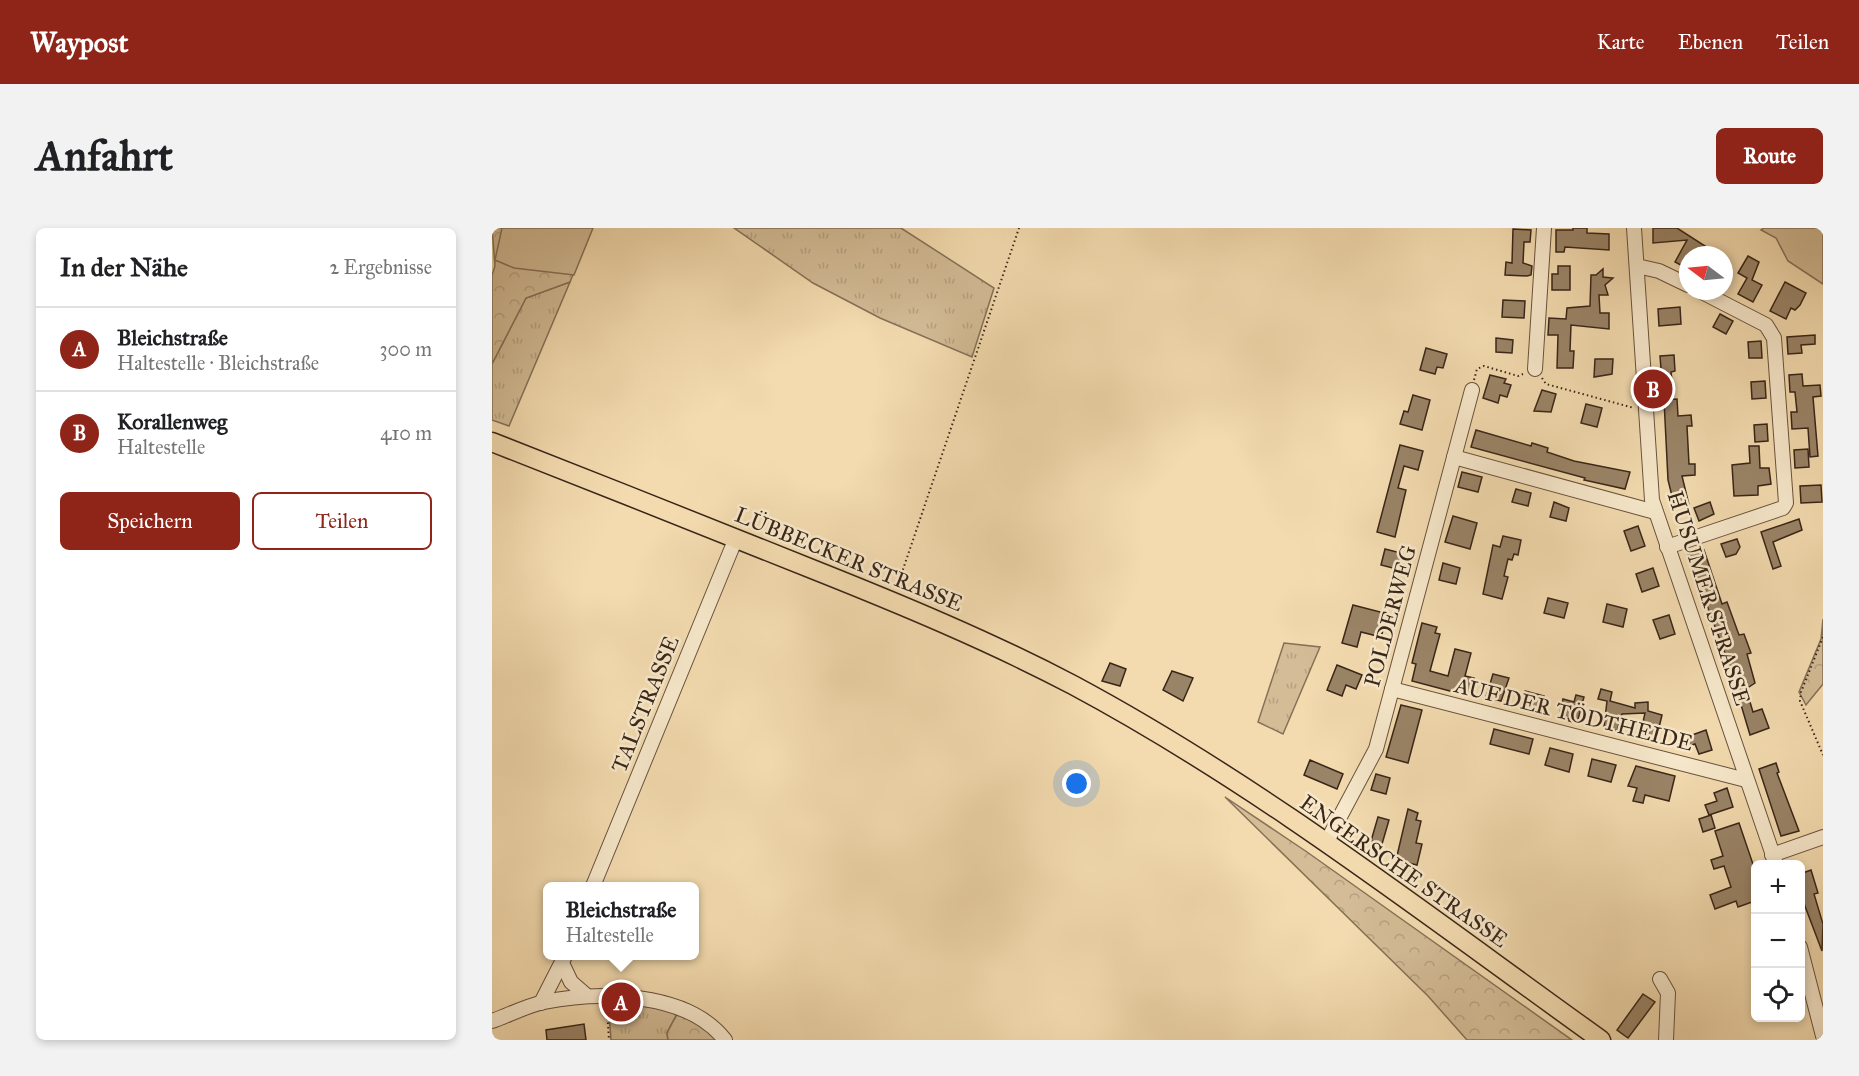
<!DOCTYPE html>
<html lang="de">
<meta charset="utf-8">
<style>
:root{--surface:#fff;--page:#f2f2f2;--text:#202124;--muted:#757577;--line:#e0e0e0;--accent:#8f2418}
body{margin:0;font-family:"IM FELL Great Primer",serif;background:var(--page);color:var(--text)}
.controls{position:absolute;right:18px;bottom:18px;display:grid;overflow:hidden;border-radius:9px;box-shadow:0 3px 9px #0003}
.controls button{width:54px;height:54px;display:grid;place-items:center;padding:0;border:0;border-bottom:2px solid var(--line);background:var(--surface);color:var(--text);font:30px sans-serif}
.compass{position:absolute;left:1187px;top:18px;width:54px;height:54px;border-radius:50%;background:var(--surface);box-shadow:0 3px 9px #0003;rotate:286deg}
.you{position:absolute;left:585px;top:556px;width:21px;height:21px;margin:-15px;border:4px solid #fff;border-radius:50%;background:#1a73e8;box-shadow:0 0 0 9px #1a73e833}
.badge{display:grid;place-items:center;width:39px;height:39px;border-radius:50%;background:var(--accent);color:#fff;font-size:20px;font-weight:700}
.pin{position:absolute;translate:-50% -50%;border:3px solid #fff;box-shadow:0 2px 6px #0006}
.popup{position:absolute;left:51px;top:654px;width:156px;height:78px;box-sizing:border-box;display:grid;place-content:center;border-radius:9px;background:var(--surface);filter:drop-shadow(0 2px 4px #0005);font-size:20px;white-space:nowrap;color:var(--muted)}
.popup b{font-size:22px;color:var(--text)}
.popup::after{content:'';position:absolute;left:50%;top:100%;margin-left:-12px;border:12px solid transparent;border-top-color:var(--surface)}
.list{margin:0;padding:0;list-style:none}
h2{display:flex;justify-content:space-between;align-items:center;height:78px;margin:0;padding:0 24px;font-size:26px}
h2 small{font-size:20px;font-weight:400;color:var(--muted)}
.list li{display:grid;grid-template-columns:39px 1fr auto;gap:18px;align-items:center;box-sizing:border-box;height:84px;padding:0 24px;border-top:2px solid var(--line)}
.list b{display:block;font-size:22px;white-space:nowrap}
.list p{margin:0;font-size:20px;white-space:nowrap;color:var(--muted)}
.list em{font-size:20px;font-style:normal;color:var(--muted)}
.actions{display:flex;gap:12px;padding:18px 24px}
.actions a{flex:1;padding:14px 0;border:2px solid var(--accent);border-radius:9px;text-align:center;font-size:21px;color:var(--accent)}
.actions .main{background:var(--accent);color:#fff}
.icon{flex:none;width:33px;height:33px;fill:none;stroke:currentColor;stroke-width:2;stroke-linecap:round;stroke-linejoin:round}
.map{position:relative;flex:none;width:1331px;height:812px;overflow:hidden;border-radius:9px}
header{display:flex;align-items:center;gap:36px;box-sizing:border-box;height:84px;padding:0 30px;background:var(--accent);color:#fff}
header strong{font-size:28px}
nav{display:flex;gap:33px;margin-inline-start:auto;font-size:21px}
.intro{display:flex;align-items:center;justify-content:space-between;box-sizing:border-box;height:144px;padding:0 36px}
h1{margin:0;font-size:42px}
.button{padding:15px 27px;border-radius:9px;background:var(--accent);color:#fff;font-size:21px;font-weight:700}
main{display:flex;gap:36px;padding:0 36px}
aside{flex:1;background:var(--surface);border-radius:9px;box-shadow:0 3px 9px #0003}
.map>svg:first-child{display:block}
.grass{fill:url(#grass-tufts);stroke:#867158;stroke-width:1.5}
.forest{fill:url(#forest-crowns);stroke:#867158;stroke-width:1.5}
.green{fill:#d3bc96;stroke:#867158;stroke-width:1.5}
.building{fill:#9a8467;stroke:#392619;stroke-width:1.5}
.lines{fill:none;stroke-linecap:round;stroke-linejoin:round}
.minor-casing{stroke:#68533e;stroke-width:16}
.major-casing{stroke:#392619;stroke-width:21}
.path{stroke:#392619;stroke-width:2;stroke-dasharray:1.5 3;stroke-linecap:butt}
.minor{stroke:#f7e8cb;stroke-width:14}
.major{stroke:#f3dbaf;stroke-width:18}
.labels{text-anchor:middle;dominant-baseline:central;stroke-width:5;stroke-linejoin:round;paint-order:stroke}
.street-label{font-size:22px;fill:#392619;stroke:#f7e8cb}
</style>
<header>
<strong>Waypost</strong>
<nav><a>Karte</a><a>Ebenen</a><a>Teilen</a></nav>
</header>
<div class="intro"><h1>Anfahrt</h1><a class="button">Route</a></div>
<main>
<aside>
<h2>In der Nähe<small>2 Ergebnisse</small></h2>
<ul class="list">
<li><span class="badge">A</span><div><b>Bleichstraße</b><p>Haltestelle · Bleichstraße</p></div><em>300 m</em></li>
<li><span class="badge">B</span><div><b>Korallenweg</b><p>Haltestelle</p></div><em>410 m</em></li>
</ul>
<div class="actions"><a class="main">Speichern</a><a>Teilen</a></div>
</aside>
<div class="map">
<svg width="1331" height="812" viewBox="0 0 1331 812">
<defs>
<pattern id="grass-tufts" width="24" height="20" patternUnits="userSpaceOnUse" patternTransform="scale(1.5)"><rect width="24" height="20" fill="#d3bc96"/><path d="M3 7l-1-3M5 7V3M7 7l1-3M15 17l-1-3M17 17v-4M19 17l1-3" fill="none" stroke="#b6a181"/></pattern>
<pattern id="forest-crowns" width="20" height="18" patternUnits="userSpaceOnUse" patternTransform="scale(1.5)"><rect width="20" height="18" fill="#d3bc96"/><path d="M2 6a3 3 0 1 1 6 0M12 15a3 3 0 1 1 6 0" fill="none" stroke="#b6a181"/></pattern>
</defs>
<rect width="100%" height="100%" fill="#f3dbaf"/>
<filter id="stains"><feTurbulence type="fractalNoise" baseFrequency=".00333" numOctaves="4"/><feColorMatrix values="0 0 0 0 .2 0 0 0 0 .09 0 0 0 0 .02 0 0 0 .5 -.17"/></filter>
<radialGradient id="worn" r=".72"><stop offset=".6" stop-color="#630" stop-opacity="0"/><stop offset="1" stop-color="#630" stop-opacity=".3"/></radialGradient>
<!-- grass -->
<g class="grass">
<path d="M 242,0 L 409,0 L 502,60 L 480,129 L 388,90 L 321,55 Z"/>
<path d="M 78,54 L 17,198 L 0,192 L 0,136 L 34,70 Z"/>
<path d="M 792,415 L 828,419 L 791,506 L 766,494 Z"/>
<path d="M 116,772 L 186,784 L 175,805 L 176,812 L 119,812 Z"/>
</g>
<!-- forest -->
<g class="forest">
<path d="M 0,0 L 100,0 L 78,54 L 34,70 L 0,136 L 0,47 L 3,38 Z"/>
<path d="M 1331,391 L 1331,456 L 1314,477 L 1307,464 L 1329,411 Z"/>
<path d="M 733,569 L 815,624 L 1080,812 L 975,812 L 936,768 Z"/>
<path d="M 186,784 L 213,798 L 228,812 L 176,812 L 175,805 Z"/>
</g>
<!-- green -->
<g class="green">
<path d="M 10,0 L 101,0 L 82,47 L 22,40 L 3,32 Z"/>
<path d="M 1272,0 L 1331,0 L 1331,56 L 1296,33 L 1284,10 L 1269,2 Z"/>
</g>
<!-- building -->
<g class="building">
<path d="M 1081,0 L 1095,0 L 1095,5 L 1117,6 L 1117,22 L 1073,19 L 1072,24 L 1064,24 L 1064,2 L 1081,2 Z"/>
<path d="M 1161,0 L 1185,0 L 1227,27 L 1196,27 L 1196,41 L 1183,34 L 1195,12 L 1161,15 Z"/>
<path d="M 1021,1 L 1039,2 L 1038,14 L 1032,14 L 1031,35 L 1040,38 L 1039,47 L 1035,48 L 1013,47 L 1014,34 L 1020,35 Z"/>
<path d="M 1256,28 L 1267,34 L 1260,52 L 1270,57 L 1261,74 L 1246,66 L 1255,50 L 1246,45 Z"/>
<path d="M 1066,38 L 1078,38 L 1078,62 L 1060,62 L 1060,46 L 1066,46 Z"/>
<path d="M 1111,41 L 1111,49 L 1121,50 L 1113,57 L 1116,67 L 1107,67 L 1108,85 L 1117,85 L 1117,101 L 1079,97 L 1078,123 L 1082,123 L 1081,140 L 1065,140 L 1066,107 L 1056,107 L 1057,90 L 1074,91 L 1075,80 L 1098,78 L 1099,47 L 1104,47 Z"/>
<path d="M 1293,54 L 1314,65 L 1308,77 L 1303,82 L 1299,80 L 1294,91 L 1278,83 Z"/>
<path d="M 1011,72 L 1033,73 L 1032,90 L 1010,89 Z"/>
<path d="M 1188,79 L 1189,96 L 1167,98 L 1166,81 Z"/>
<path d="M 1228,86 L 1241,93 L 1234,106 L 1221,99 Z"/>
<path d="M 1323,107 L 1323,116 L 1309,117 L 1310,125 L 1296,126 L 1295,109 Z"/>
<path d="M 1004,110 L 1021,112 L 1020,125 L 1004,124 Z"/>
<path d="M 1269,113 L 1270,130 L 1257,130 L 1256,114 Z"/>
<path d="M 934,120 L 955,126 L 951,140 L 945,139 L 943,146 L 928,142 Z"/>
<path d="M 1182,127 L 1183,143 L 1179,144 L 1180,153 L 1170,154 L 1168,128 Z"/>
<path d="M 1103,131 L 1121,131 L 1120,146 L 1102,149 Z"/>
<path d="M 1310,146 L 1311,158 L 1328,157 L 1329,168 L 1321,169 L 1326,228 L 1318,229 L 1316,200 L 1300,201 L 1299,184 L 1305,184 L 1303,164 L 1298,164 L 1297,147 Z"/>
<path d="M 998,147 L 1014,151 L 1012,155 L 1019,157 L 1015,169 L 1008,167 L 1006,175 L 991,170 Z"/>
<path d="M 1273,153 L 1274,170 L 1260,171 L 1259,154 Z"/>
<path d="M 1050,162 L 1064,166 L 1059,184 L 1042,183 Z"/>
<path d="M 921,167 L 938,172 L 930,202 L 908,196 L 912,183 L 916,184 Z"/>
<path d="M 1185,171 L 1186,188 L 1199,187 L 1200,198 L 1195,198 L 1197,236 L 1203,236 L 1203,247 L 1190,248 L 1197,277 L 1183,280 L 1176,252 L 1172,172 Z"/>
<path d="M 1094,176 L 1110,180 L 1105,199 L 1089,195 Z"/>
<path d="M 1275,196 L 1276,213 L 1263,214 L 1262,197 Z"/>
<path d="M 984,202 L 1039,218 L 1040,215 L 1056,220 L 1055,224 L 1082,233 L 1138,244 L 1133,261 L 1092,252 L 1093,250 L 979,219 Z"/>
<path d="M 908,217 L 931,223 L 926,242 L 912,238 L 906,260 L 914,262 L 903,309 L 885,304 Z"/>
<path d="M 1257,218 L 1267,218 L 1268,240 L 1277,240 L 1279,256 L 1266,258 L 1266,267 L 1242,268 L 1240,237 L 1258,235 Z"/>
<path d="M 1316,221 L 1317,239 L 1303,240 L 1302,222 Z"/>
<path d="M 970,244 L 990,249 L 986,264 L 966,259 Z"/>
<path d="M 1329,257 L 1330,274 L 1309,275 L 1308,258 Z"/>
<path d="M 1024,261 L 1039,265 L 1036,278 L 1020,274 Z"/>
<path d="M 1062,274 L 1077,280 L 1074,293 L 1058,289 Z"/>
<path d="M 1218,274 L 1222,286 L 1207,293 L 1202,280 Z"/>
<path d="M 961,288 L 985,295 L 978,321 L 953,314 Z"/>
<path d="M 1307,291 L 1310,302 L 1281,314 L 1289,338 L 1281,341 L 1269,304 Z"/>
<path d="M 1146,298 L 1153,318 L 1139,323 L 1132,303 Z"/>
<path d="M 1011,308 L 1029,312 L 1026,327 L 1022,326 L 1020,332 L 1016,331 L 1012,348 L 1016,349 L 1010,371 L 991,366 L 1001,317 L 1008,319 Z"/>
<path d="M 1245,311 L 1248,319 L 1244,326 L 1234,329 L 1229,316 Z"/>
<path d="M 893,321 L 909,325 L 905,341 L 889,337 Z"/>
<path d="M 1212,322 L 1230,376 L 1235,374 L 1247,407 L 1252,406 L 1259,425 L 1255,426 L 1263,455 L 1254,461 L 1261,484 L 1270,481 L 1277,500 L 1258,507 L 1236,433 L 1196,327 Z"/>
<path d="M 951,335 L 968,340 L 964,356 L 947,352 Z"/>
<path d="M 1161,340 L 1167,358 L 1150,364 L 1144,346 Z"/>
<path d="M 1056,370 L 1076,375 L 1072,390 L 1052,385 Z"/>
<path d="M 1115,376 L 1135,381 L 1131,399 L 1111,394 Z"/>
<path d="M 861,377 L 896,386 L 889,409 L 869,404 L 865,419 L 850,415 Z"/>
<path d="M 1177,387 L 1183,406 L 1168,411 L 1161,392 Z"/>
<path d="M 930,395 L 945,399 L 943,405 L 948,406 L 938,443 L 956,448 L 963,421 L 979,425 L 973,448 L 982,450 L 977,468 L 920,453 L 924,436 L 920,435 Z"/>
<path d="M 618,435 L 634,441 L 628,458 L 610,453 Z"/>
<path d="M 845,437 L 870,447 L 864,461 L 854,457 L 850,468 L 835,462 Z"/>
<path d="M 680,443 L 701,450 L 691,473 L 671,462 Z"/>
<path d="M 1001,446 L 1017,450 L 1009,473 L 994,469 Z"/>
<path d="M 1109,461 L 1120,464 L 1118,473 L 1143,480 L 1143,475 L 1156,474 L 1156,483 L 1170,487 L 1164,512 L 1148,508 L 1153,485 L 1130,486 L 1125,503 L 1112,499 L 1115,473 L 1106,471 Z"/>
<path d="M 1033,463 L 1052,468 L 1048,483 L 1029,478 Z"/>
<path d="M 1084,467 L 1092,469 L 1085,495 L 1077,493 L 1077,491 L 1071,489 L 1072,485 L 1068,484 L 1071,471 L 1082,474 Z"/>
<path d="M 909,477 L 930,482 L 916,535 L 894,529 Z"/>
<path d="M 1002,501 L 1041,511 L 1037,526 L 998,516 Z"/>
<path d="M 1214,502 L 1220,522 L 1207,526 L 1203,516 L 1192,520 L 1189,511 Z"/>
<path d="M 1058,520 L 1081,526 L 1077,544 L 1053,537 Z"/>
<path d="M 1100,531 L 1124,537 L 1119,554 L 1096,548 Z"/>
<path d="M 818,532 L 851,546 L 845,561 L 812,547 Z"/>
<path d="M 1284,535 L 1287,544 L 1285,545 L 1307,603 L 1289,608 L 1267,541 Z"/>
<path d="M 1144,538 L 1183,548 L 1177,573 L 1153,567 L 1151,575 L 1141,573 L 1145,560 L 1136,558 Z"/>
<path d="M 884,546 L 898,550 L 894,566 L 879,562 Z"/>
<path d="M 1235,560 L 1241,579 L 1217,587 L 1213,577 L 1225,573 L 1222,565 Z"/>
<path d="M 916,581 L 926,585 L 924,592 L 929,593 L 924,615 L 930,616 L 925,637 L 904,632 Z"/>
<path d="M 1219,587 L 1223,600 L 1211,604 L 1207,591 Z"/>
<path d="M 886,589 L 897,592 L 890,616 L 879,613 Z"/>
<path d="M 1247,595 L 1263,642 L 1263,673 L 1246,679 L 1244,673 L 1223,681 L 1218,667 L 1239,659 L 1232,638 L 1222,641 L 1219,632 L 1231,628 L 1223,603 Z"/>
<path d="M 1319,642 L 1326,665 L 1322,666 L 1331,696 L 1330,723 L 1308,665 L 1308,646 Z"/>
<path d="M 1151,766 L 1163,774 L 1136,810 L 1125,802 Z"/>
<path d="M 92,796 L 94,812 L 55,812 L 54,802 Z"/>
</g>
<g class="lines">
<!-- minor casing -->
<g class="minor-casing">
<g id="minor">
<path d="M 1142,0 L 1160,272 L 1284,636"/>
<path d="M 1145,38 L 1167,43 L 1196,57"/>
<path d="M 1043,141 L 1052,0"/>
<path d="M 962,229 L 1163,284"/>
<path d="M 1175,319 L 1291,280 L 1294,275 L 1282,110 L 1274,97 L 1208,63"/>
<path d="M 900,461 L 1254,552"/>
<path d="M 834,615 L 884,521 L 980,162"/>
<path d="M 1280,627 L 1331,609"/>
<path d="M 101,658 L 244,310"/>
<path d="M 1308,719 L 1331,808"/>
<path d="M 70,735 L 79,754 L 94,767"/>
<path d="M 1168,751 L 1176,765 L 1174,812"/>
<path d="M 49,775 L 73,728"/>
<path d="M 0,793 C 17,787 34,778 52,774 C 106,763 195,763 233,812"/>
</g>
</g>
<!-- major casing -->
<g class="major-casing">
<path id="major" d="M 0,214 C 107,256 213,298 320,341 C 408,376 497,413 581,457 C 768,557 937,689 1109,812"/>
</g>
<!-- path -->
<g class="path">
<path d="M 1050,150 L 1054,156 L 1142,180"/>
<path d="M 982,152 L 985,141 L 992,138 L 1026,148 L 1031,146"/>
<path d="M 405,359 L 527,0"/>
<path d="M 1331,409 L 1309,464 L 1308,473 L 1331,527"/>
<path d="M 115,781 L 117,812"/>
</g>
<!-- minor -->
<use href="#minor" class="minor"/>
<!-- major -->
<use href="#major" class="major"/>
</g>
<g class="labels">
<!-- street labels -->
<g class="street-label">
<text transform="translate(357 331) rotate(22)">LÜBBECKER STRASSE</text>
<text transform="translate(1217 370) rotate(72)">HUSUMER STRASSE</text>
<text transform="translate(898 388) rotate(-75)">POLDERWEG</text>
<text transform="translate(153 476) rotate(-68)">TALSTRASSE</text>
<text transform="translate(1082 486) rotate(14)">AUF DER TÖDTHEIDE</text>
<text transform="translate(912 643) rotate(35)">ENGERSCHE STRASSE</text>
</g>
</g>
<rect width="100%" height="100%" filter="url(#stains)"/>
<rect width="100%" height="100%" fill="url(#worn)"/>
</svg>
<div class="controls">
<button>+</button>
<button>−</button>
<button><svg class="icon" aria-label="locate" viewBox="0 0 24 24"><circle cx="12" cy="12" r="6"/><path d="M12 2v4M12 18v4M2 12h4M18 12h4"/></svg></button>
</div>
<svg class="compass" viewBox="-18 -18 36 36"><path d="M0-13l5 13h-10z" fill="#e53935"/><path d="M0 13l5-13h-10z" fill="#757577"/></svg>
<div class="you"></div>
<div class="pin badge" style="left:129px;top:774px">A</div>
<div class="popup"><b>Bleichstraße</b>Haltestelle</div>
<div class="pin badge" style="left:1161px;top:161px">B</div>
</div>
</main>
